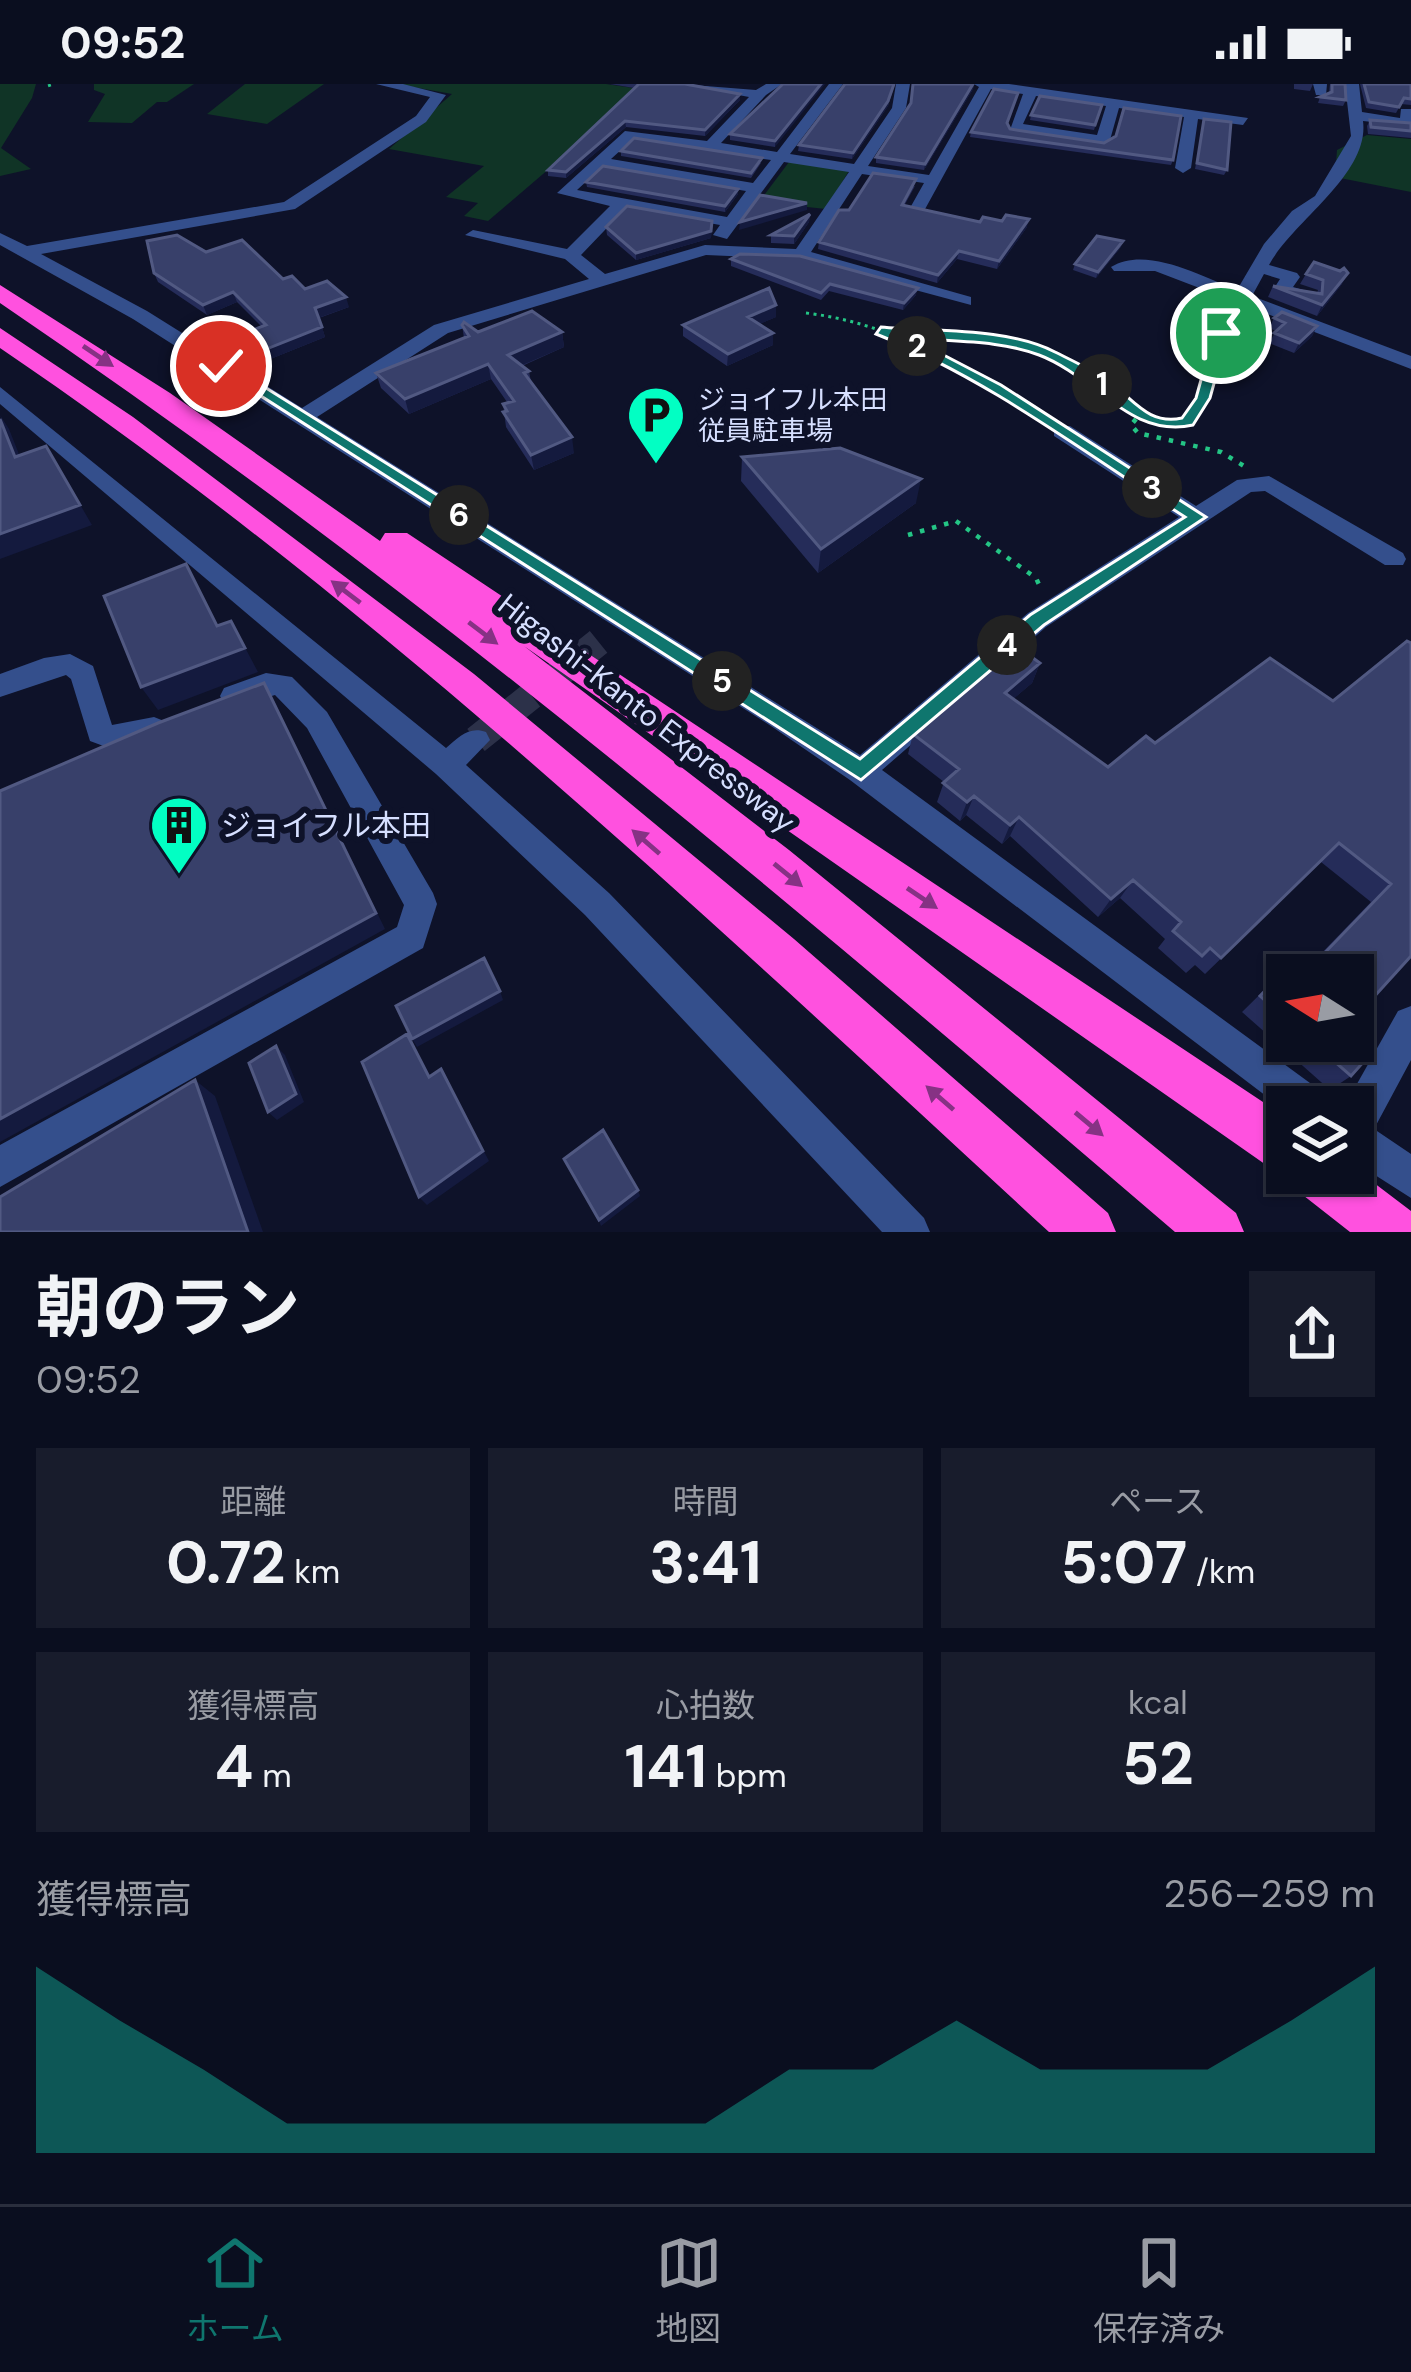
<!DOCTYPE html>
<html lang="ja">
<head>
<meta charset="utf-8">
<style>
  body { margin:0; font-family:"DM Sans","Noto Sans JP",sans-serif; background:#181c2c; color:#f1f3f6; height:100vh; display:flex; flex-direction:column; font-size:45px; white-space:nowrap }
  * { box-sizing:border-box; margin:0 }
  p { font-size:39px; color:#999ca4 }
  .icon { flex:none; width:66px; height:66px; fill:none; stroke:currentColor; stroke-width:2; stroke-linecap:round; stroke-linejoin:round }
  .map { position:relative; height:1148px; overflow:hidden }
  .drawer { display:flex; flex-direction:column; background:#0a0e1f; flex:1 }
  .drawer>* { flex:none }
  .needle { width:78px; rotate:281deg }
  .controls { position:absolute; left:1266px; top:870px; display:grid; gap:24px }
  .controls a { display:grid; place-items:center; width:108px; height:108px; border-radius:0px; background:#0a0e1f; box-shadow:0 3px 9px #0004,0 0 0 3px #2a2e3d; font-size:60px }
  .pin { position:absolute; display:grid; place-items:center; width:102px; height:102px; color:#fff; margin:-51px; border:6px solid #fff; border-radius:50%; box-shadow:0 3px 12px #0007 }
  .km { position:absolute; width:60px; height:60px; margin:-30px; border-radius:50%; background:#222; color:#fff; font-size:33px; line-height:60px; text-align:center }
  .round { display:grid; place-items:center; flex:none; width:126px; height:126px; border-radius:0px; background:#181c2c }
  .head { display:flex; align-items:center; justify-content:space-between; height:204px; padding:0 36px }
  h1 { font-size:66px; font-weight:700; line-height:90px }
  .metrics { display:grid; grid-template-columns:repeat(3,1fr); gap:18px; height:204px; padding:12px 36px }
  .metrics div { display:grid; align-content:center; border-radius:0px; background:#181c2c; text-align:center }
  .metrics b { font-size:60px; font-weight:700 }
  .metrics small { font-size:33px; font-weight:400 }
  .metrics p { font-size:33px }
  .chart { height:336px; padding:24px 36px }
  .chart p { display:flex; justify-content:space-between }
  .chart svg { width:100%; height:216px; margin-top:12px; fill:#0f766e; opacity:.7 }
  .status { display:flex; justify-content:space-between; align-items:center; height:84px; padding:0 60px; background:#0a0e1f; direction:ltr }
  .status svg { height:33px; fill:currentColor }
  .menu { display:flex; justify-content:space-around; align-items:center; height:168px; border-top:3px solid #2a2e3d; background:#0a0e1f; font-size:33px; color:#999ca4 }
  .menu a { display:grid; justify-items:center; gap:6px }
  .menu .active { color:#0f766e }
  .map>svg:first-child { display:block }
</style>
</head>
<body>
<div class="status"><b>09:52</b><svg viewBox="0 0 49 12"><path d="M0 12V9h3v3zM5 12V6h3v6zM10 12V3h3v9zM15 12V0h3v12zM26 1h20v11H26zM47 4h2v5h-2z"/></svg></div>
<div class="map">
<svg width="1411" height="1148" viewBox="0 0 1411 1148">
  <rect width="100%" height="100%" fill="#0e1229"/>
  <path fill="#103426" d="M0 0H36L32 14 1 64 31 85 0 92Z
    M94 0H194L167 18H157L132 39 88 38 105 10 94 6Z
    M245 0H324L267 40 207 30Z
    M396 0H606L735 19 613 30 488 137 464 132 478 119 446 113 484 82 389 65 452 10Z
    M1367 51 1411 55V108L1335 93 1337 66Z
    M789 78 850 85 826 125 759 118Z"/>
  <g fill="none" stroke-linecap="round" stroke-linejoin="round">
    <path stroke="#2c3149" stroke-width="28" stroke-dasharray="28 15" stroke-linecap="butt" d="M476 656 606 552"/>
    <path stroke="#24c585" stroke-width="3" stroke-dasharray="3 4.5" stroke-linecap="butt" d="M49 0 51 6
      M806 229C882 238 945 272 1008 313
      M881 247C935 242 1010 251 1060 274 1080 283 1097 299 1114 313
      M1203 313 1233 230"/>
    <path stroke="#24c585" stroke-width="4.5" stroke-dasharray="4.5 8" stroke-linecap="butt" d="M1004 310 1044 336
      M1110 310C1134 329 1156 342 1187 337L1204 310
      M1136 335 1131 341 1138 349 1221 368 1244 382
      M908 451 956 437 1036 494 1042 507"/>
    <path fill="#344f8c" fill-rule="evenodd" d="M376 0H403L446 11 426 38 295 125 41 170 147 227 302 324 434 241 589 195 565 175 465 151 473 146 567 165 610 122 557 109 625 47 707 57 749 13 680 0 756 6 766 0H782L766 11 721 59 777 68 829 0H843L790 70 854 80 892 24 896 0H910L906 24 868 82 929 91 979 3 974 0H1009L1248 34 1243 41 1198 35 1191 84 1183 89 1175 84 1184 33 1119 24 1110 56 1103 60 1010 46 1023 10 991 5 924 127 910 124 924 99 862 90 811 168 971 213V221L800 175 706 171 448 249 317 333 860 671 1028 529 1179 433 1054 352V342H1070L1196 422 1237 396 1269 392 1403 469 1406 475 1403 481H1385L1265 407 1251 408 1046 543 882 686 1325 1010 1331 1023H1287V1028L850 696 771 642 133 235 0 161V149L27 162 284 118 416 32 430 13ZM1036 12 1106 22 1097 51 1023 40ZM633 55 771 76 753 99 611 75ZM784 78 849 88 796 165 705 161 605 190 581 171 626 124 720 141 713 151 727 155ZM602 83 746 107 727 133 577 106Z
      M1313 0H1327L1326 11H1316Z
      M1345 0H1359L1362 28 1400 34 1401 25H1411V42L1363 37C1370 90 1293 137 1269 181L1297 189 1300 193 1293 203 1314 209V217L1276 210 1273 206 1280 195 1264 190 1252 212 1411 272V285L1155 187H1114L1111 183C1147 161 1202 193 1237 206L1264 160 1292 127 1315 112 1351 52Z
      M0 303 446 664C459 653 469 642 486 648L490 656 466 681 609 809 924 1134 930 1148H882L585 831 436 690 0 320Z
      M70 570 93 582 112 641 154 633 164 637 168 645 164 653 117 667 90 657 71 595 66 591 0 613V590L44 574Z
      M266 589 292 593 327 628 433 809 437 820 423 864 0 1103V1061L397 843 404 821 307 644 275 611 234 623 224 620 220 612 224 604Z
      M1411 922V976L1374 1045 1411 1070V1114L1353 1077V1023H1344L1398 927Z"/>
    <path fill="#ff51df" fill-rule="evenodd" d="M0 201 170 309 380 457 385 449H407L1287 1034V1089H1353V1083L1411 1127V1148H1350L1299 1108 1292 1089 1287 1091 1269 1083 524 562 789 766 1236 1129 1244 1148H1175C795 822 415 500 0 219Z
      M0 244 133 333 474 590 794 855 1108 1129 1116 1148H1049C715 841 376 519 0 264Z"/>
  </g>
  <path fill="#252c59" d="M610 0H685L740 10V16L705 52 626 43 566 94 548 92V86L634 4Z
    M783 0 775 63 730 56V50Z
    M845 0H895L888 22 852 75 798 67 799 61Z
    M974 0 973 5 924 86 876 79V73L911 19Z
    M1294 0H1313L1310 7 1294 5Z
    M1330 0H1345L1346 16 1343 22 1318 19 1320 13 1329 9Z
    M1360 0H1411V21L1401 20 1396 29 1366 24Z
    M1102 21 1094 46 1030 36 1031 31Z
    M1204 35 1227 86 1224 91 1195 85Z
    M1370 36 1411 39V54L1368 50 1367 42Z
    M1007 40 1010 45 1173 76 1171 81 970 53 971 48Z
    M621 67 761 79 751 94 621 72Z
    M586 98 738 105V110L725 128 587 103Z
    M915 102 904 122 980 138 1027 143 997 185 957 175 937 199 818 165 819 158 849 126Z
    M810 130 809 138 794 160 771 159V151Z
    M712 137 711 154 636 176 607 151 606 143Z
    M1121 163 1096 194 1073 186 1075 180Z
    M206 168 283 195 349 223 319 234 325 253 258 280 238 263 234 253 261 242 237 218 207 231 158 198 154 189Z
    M731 175 916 211 903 226 829 207 821 216 731 182Z
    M1306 190 1342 200 1317 232 1268 213 1273 202 1317 209 1318 206 1300 200Z
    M776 233 759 240 773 261 727 282 683 252V241Z
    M1274 234 1317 242 1312 252 1294 269 1269 259 1276 247 1269 244Z
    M462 241 478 248H562L564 263 522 282 529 287 531 298 574 369 534 386 506 343 503 320 507 318 491 295 409 330 381 304 376 289 464 254Z
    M742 373 916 419 818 489 741 397Z
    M1407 557 1411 872 1287 891V957H1353L1351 992 1330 1006 1242 928 1302 869 1313 878 1371 818 1321 778 1205 890 1195 881 1186 889 1158 864 1165 855 1120 814 1098 833 1010 752 1002 760 966 731 960 737 937 718 944 698 908 670 913 650 1040 579 1032 599 1013 615 1108 683 1155 659 1333 617Z"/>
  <path fill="#141a3e" d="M821 0H825L775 63V57Z
    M894 0 888 22 852 75 853 69Z
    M974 0 973 5 924 86 925 80Z
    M740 10V16L705 52V46Z
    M625 37 626 43 566 94V88Z
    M738 105V110L725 128V122Z
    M807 119V126L739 146 740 138Z
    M810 130 809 138 794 160V152Z
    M1029 135 1027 143 997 185 999 177Z
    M712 137 711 154 636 176V169Z
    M1123 157 1121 163 1096 194 1098 188Z
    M959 167 957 175 937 199 938 191Z
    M1348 189 1342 200 1317 232 1322 221Z
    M918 204 916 211 903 226 904 219Z
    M233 208 237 218 207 231 203 221Z
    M346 213 349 223 318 234 315 224Z
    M776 221V233L748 245V233Z
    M1317 242 1312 252 1294 269 1299 259Z
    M322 243 325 253 258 280 254 270Z
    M562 248 564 263 511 286 508 271Z
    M773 249V261L727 282 728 270Z
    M488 280 491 295 409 330 405 315Z
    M0 331 9 345 28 393 15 373Z
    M572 353 574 369 534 386 531 371Z
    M46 362 92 441 0 475V450Z
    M921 395 916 419 818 489 821 465Z
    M231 537 258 588 158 626 141 603Z
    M1040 579 1032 599 997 629 1005 609Z
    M273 616 385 845 0 1058V1035Z
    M974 712 966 731 960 737 967 718Z
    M1019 733 1010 752 1002 760 1010 741Z
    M1133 796 1120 814 1098 833 1111 815Z
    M500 907 503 916 417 963 412 955Z
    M276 962 285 971 304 1018 277 1036 268 1028Z
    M441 985 489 1077 427 1121 419 1113Z
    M195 996 215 1012 263 1148H248Z
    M638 1106 640 1112 601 1142 599 1136Z"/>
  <path fill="#38406a" stroke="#515982" stroke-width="3" d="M639 0H685L740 10 705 46 625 37 566 88 548 86Z
    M783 0H821L775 57 730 50Z
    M845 0H894L888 17 853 69 799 61Z
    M913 0H973L925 80 876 73 911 19Z
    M1332 0H1345L1346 16 1320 13 1332 8Z
    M1364 0H1411V15L1404 14 1399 23 1369 18Z
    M994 5 1018 9 1007 39 1010 45 1104 59 1116 52 1124 24 1181 32 1173 76 971 48Z
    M1040 12 1102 21 1095 41 1031 31Z
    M1204 35 1231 38 1227 86 1197 79Z
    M1370 36 1411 39V47L1371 43Z
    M634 54 762 74 751 89 621 67Z
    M603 82 738 105 725 122 586 98Z
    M873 89 916 95 902 121 980 138 983 133 1002 137 1006 131 1029 135 999 177 959 167 938 191 819 158 839 126H849Z
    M760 111 807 119 740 138Z
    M627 122 712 137 711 147 636 169 606 143Z
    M810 130 794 152 771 151Z
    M177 151 206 168 242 156 283 195 292 192 305 205 327 197 346 213 315 224 322 243 254 270 234 253 266 241 233 208 203 221 154 189 147 157Z
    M1097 152 1123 157 1098 188 1075 180Z
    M740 170 800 172 918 204 904 219 830 200 821 209 731 175Z
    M1314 178 1340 187 1344 184 1348 189 1322 221 1273 202 1322 210 1323 196 1306 190Z
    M769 204 776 221 748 233 773 249 728 270 683 241Z
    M532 227 562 248 508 271 529 287 524 289 572 353 531 371 503 328 507 327 503 320 514 317 488 280 405 315 376 289 469 252 462 241 464 238 478 248Z
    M1282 228 1317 242 1299 259 1274 249 1285 239 1274 234Z
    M0 335 15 373 46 362 80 421 0 450Z
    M840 364 921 395 821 465 742 373Z
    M186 480 217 542 231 537 245 564 141 603 104 512Z
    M1407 557 1411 559V872L1353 936V891H1287V936L1260 912 1302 869 1314 880 1391 800 1339 759 1221 874 1210 864 1202 872 1173 847 1181 838 1133 796 1111 815 1019 733 1010 741 974 712 967 718 943 699 959 685 913 650 1018 563 1040 579 1005 609 1108 683 1146 652 1155 659 1270 574 1333 617Z
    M264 599 376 829 0 1035V707L158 639Z
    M484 874 500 907 412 955 396 922Z
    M1353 947 1375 965 1351 992 1311 957H1353Z
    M407 950 429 993 441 985 483 1067 419 1113 362 978Z
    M276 962 296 1010 268 1028 249 979Z
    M195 996 248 1148H0V1113Z
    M603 1046 638 1106 599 1136 564 1075Z"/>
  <defs><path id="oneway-solid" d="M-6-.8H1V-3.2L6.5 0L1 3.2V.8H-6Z" transform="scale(3)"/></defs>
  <g fill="#863284">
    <use href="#oneway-solid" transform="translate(98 272) rotate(34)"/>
    <use href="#oneway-solid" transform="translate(346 508) rotate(-143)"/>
    <use href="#oneway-solid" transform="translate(483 549) rotate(37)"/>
    <use href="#oneway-solid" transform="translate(646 758) rotate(-139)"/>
    <use href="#oneway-solid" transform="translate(788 791) rotate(39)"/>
    <use href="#oneway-solid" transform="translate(922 814) rotate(34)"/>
    <use href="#oneway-solid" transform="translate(940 1014) rotate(-139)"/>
    <use href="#oneway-solid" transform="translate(1089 1040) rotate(40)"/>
  </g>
  <path fill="#0f766e" stroke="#fff" stroke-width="3" d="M881 243C934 248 1006 243 1055 268 1073 277 1095 287 1111 299 1135 317 1149 341 1182 334L1196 314 1214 249 1221 245 1228 249 1210 314 1193 341C1130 355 1095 292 1039 271 1000 256 952 258 911 254L1001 301 1206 433 1044 541 861 696 214 282 226 279 860 675 1030 531 1185 433C1085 369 987 294 876 250Z"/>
  <defs>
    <symbol id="parking-pin" viewBox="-11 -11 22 30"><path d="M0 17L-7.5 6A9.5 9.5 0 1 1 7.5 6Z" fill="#02ffc3" stroke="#0e1229"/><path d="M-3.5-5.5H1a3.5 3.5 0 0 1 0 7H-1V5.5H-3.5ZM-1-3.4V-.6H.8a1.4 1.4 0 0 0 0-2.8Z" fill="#111"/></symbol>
    <symbol id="building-pin" viewBox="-11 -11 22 30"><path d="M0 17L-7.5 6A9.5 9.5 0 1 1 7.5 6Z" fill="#02ffc3" stroke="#0e1229"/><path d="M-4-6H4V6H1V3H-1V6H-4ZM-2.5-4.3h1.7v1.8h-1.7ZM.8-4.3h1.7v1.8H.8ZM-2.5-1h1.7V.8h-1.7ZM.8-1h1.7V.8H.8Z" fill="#111"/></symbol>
  </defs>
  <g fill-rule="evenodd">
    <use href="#parking-pin" x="623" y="298" width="66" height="90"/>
    <use href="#building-pin" x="146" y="708" width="66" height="90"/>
  </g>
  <g text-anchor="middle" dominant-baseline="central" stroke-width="12" stroke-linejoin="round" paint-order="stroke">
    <g font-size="27" fill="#d6dfff" stroke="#0e1229" text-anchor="start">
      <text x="698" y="315">ジョイフル本田<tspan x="698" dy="31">従員駐車場</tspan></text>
    </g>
    <g font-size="30" fill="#d6dfff" stroke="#0e1229">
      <text transform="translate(647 629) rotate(38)">Higashi-Kanto Expressway</text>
    </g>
    <g font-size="30" fill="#d6dfff" stroke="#0e1229" text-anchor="start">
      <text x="221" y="741">ジョイフル本田</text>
    </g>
  </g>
</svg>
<div class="controls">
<a><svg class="needle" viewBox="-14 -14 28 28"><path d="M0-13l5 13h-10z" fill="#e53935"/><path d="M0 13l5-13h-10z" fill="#999ca4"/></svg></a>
<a><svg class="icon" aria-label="layers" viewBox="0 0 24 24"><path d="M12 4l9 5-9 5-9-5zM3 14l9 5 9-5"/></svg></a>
</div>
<div class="pin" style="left:1221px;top:249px;background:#1e9e55"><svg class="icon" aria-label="arrive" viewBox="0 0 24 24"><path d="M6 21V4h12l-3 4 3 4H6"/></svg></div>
<div class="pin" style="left:221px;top:282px;background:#d93025"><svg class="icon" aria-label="check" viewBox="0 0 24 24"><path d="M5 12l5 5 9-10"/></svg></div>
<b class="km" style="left:1102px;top:300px">1</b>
<b class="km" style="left:917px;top:262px">2</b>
<b class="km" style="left:1152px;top:404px">3</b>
<b class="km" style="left:1007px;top:561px">4</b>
<b class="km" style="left:722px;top:597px">5</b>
<b class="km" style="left:459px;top:431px">6</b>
</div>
<section class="drawer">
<div class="head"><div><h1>朝のラン</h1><p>09:52</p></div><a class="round"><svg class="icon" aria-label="share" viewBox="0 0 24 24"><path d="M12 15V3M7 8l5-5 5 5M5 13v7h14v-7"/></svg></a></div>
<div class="metrics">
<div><p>距離</p><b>0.72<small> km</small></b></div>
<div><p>時間</p><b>3:41</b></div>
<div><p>ペース</p><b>5:07<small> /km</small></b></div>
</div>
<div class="metrics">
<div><p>獲得標高</p><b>4<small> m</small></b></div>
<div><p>心拍数</p><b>141<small> bpm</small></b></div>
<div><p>kcal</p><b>52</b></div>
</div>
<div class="chart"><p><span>獲得標高</span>256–259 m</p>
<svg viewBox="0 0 160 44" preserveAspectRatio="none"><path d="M0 44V6L10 17L20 27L30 38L40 38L50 38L60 38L70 38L80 38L90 27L100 27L110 17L120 27L130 27L140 27L150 17L160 6V44z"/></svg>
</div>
</section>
<nav class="menu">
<a class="active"><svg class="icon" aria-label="home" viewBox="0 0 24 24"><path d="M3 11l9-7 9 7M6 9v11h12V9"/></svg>ホーム</a>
<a><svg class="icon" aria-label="map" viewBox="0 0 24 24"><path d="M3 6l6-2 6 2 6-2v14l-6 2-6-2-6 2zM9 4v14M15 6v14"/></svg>地図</a>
<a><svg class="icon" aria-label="saved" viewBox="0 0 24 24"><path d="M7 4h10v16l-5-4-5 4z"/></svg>保存済み</a>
</nav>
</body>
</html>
